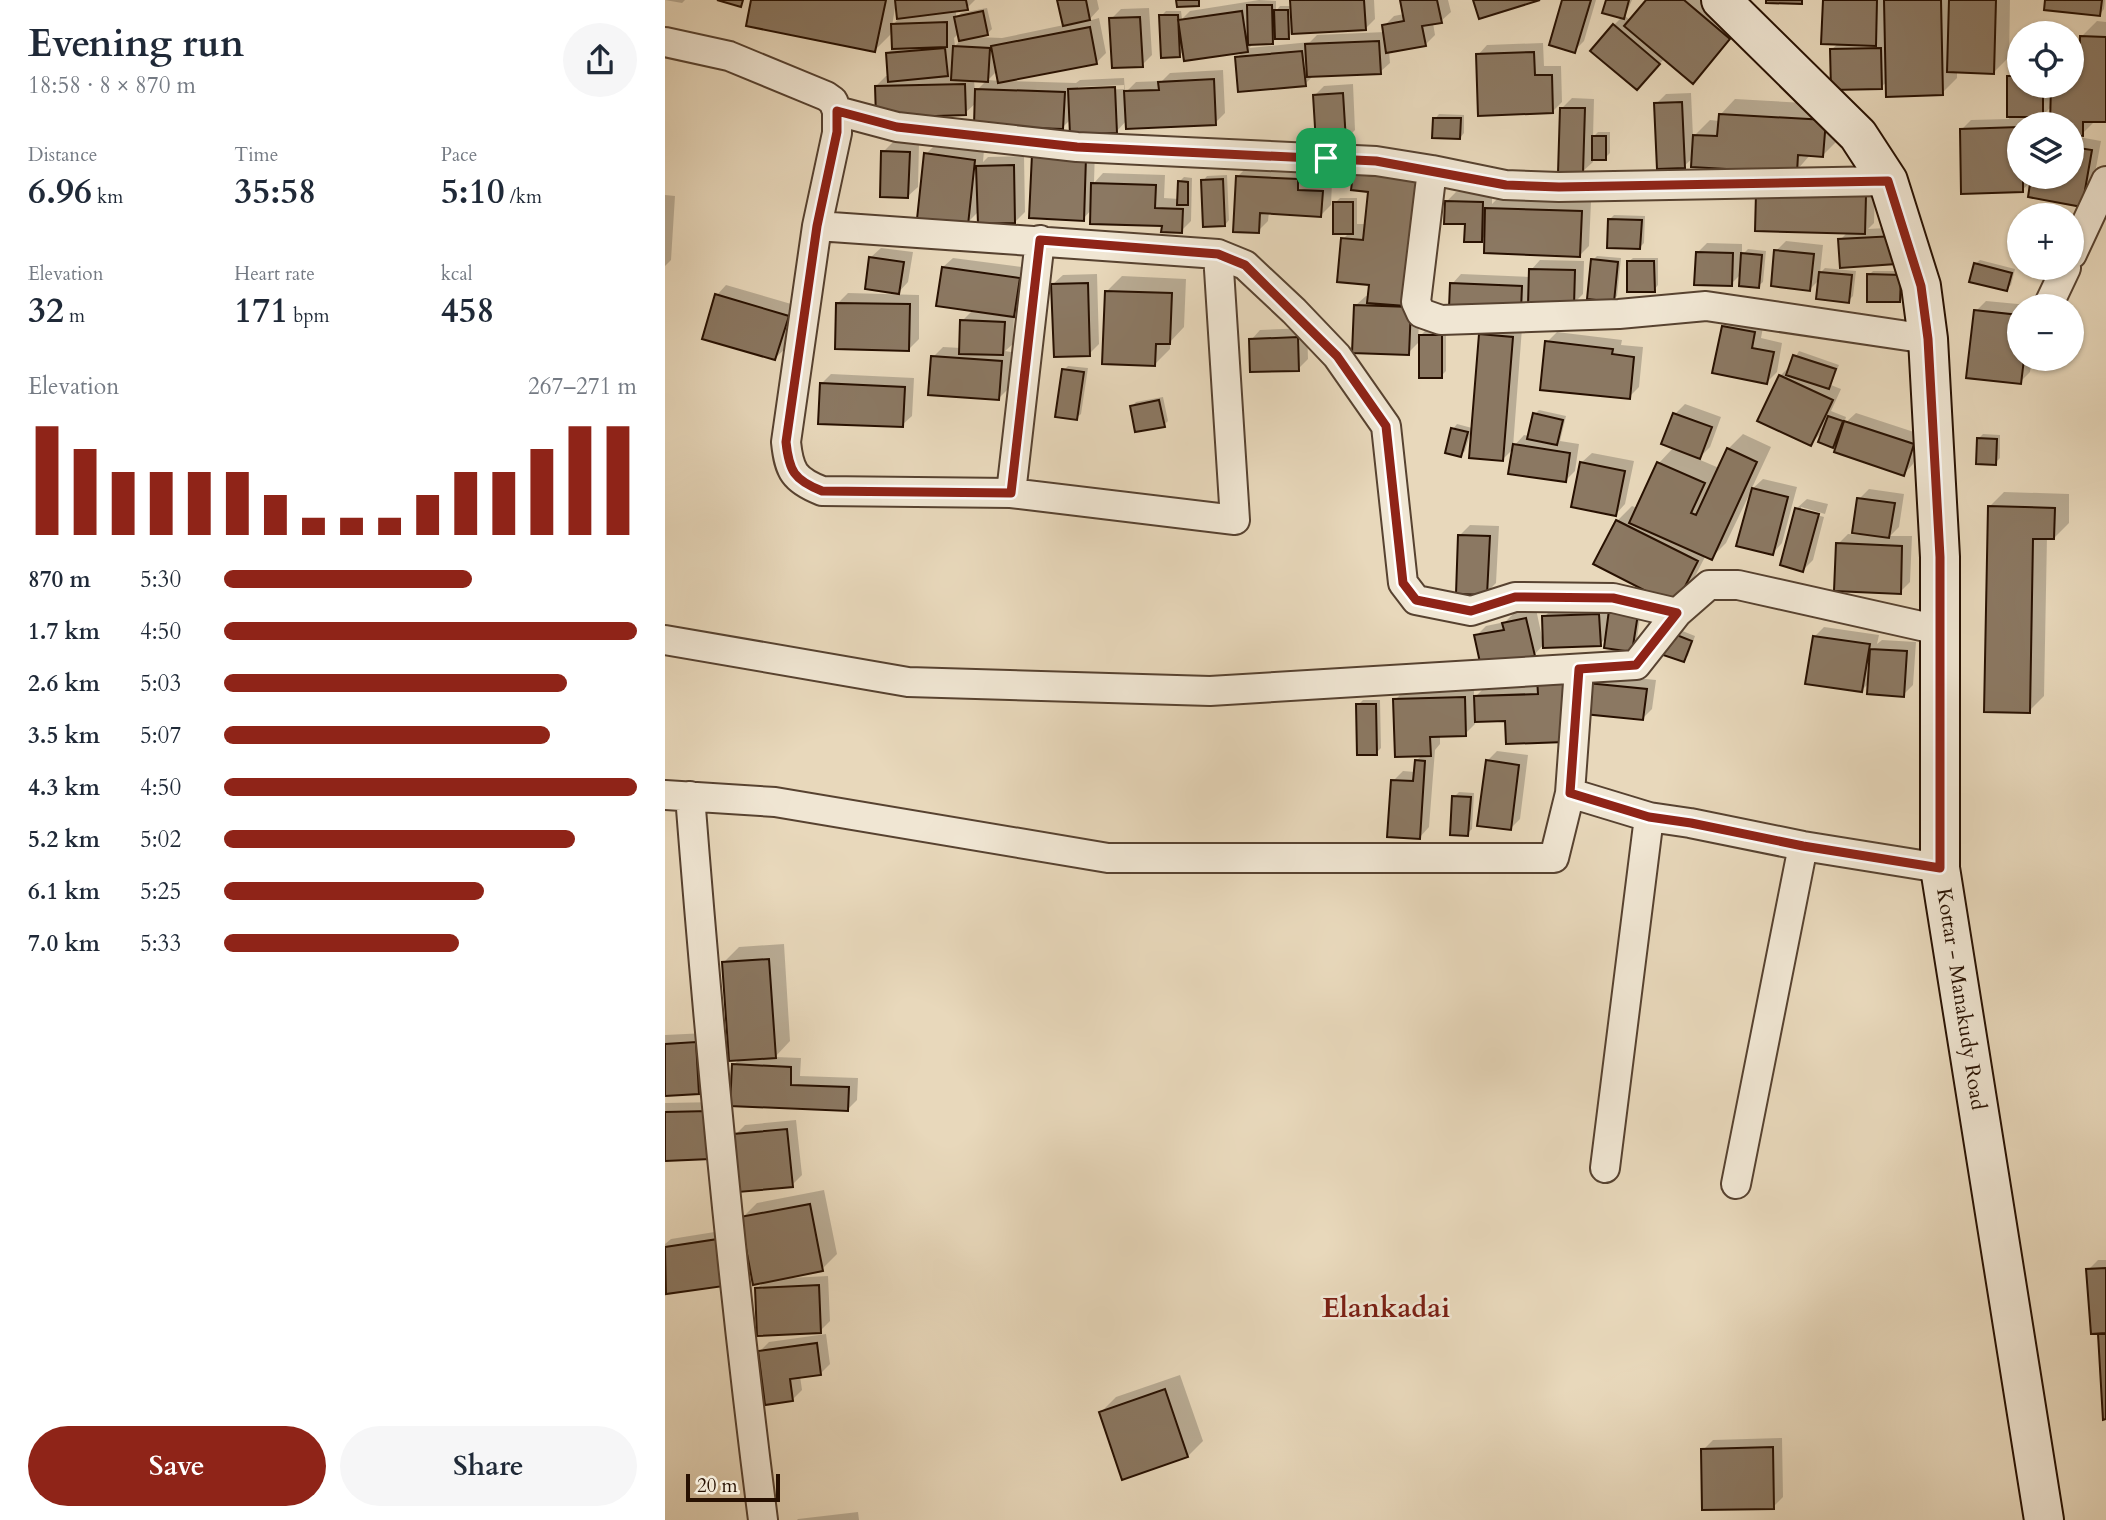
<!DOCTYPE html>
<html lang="en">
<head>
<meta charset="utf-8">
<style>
  body { margin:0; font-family:Cardo,serif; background:#f6f6f7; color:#1f2937; height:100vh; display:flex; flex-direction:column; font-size:26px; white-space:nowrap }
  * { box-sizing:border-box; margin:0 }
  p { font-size:23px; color:#747a83 }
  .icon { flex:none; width:38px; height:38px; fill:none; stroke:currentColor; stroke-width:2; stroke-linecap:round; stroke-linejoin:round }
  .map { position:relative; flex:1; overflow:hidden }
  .details { display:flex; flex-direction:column; background:#fff; width:665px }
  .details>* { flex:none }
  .tools { position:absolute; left:1342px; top:21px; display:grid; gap:14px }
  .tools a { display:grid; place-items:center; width:77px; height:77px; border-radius:50%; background:#fff; box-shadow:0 2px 5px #0004; font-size:35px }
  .scale { position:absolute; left:21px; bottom:18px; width:94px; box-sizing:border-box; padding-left:7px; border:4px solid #271001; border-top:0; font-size:19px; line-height:24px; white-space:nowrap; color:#271001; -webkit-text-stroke:5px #f0e6d3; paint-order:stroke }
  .pin { position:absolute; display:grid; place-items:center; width:60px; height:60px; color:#fff; margin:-30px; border-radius:14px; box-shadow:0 4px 10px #0006 }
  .round { display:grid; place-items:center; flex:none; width:74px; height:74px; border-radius:37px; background:#f6f6f7 }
  .headline { display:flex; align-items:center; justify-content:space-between; height:119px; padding:0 28px }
  h1 { font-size:38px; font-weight:700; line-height:52px }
  .stats { display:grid; grid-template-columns:repeat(3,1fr); gap:10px; height:119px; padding:7px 28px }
  .stats div { display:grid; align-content:center }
  .stats b { font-size:35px; font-weight:700 }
  .stats small { font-size:19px; font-weight:400 }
  .stats p { font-size:19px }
  .chart { height:196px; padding:14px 28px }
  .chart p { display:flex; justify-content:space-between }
  .chart svg { width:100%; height:126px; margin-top:7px; stroke:#8f2418; stroke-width:6 }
  .action { display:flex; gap:14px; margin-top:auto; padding:14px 28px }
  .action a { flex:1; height:80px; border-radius:42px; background:#8f2418; color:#fff; font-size:28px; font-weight:700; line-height:80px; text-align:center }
  .action a+a { background:#f6f6f7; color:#1f2937 }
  ul { padding:0 28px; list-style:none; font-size:23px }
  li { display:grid; grid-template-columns:112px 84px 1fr; align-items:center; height:52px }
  li i { height:18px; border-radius:9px; background:#8f2418 }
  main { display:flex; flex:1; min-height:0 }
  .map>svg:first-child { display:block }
</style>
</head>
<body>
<main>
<section class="details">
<div class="headline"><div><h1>Evening run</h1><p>18:58 · 8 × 870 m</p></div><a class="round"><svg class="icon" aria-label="share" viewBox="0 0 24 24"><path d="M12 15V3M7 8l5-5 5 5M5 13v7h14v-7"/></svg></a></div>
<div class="stats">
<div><p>Distance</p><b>6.96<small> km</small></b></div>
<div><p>Time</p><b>35:58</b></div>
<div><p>Pace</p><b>5:10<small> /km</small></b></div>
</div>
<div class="stats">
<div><p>Elevation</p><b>32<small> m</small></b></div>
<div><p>Heart rate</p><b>171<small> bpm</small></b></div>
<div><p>kcal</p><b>458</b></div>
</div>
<div class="chart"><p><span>Elevation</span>267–271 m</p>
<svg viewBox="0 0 160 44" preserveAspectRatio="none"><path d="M5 44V6M15 44V14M25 44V22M35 44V22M45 44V22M55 44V22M65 44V30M75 44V38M85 44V38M95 44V38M105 44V30M115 44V22M125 44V22M135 44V14M145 44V6M155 44V6"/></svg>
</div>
<ul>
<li><b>870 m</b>5:30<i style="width:60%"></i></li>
<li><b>1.7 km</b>4:50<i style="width:100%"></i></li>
<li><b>2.6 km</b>5:03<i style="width:83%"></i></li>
<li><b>3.5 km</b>5:07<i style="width:79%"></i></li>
<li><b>4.3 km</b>4:50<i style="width:100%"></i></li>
<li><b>5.2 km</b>5:02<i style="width:85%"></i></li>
<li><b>6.1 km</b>5:25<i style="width:63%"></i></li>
<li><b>7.0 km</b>5:33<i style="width:57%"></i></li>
</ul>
<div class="action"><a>Save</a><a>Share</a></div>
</section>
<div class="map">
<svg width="1441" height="1520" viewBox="0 0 1441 1520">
  <rect width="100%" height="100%" fill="#e8d8bb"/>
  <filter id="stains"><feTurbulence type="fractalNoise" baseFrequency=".00286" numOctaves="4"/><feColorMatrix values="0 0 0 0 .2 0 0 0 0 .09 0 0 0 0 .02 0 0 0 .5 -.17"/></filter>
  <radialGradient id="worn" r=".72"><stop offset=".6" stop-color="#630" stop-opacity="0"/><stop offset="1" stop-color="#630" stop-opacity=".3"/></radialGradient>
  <path fill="#0003" fill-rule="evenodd" d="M0 0H20L17 3Z
    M88 0H310L302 8 291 10V18L296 13 322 8 327 29 323 33 311 37 337 38 399 25 394 0H432L434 9 423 21 434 18 441 53 431 63 343 81 411 83 415 80 459 78 460 93 471 82 497 81 505 73 558 70 560 113 550 123 462 120 452 131 406 119 398 127 312 102 300 113 211 86 221 76H224L222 54 228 48 227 27 225 35 210 50ZM231 2 234 18 227 26ZM294 33 296 40 290 46 289 38ZM333 70 335 81 323 80ZM309 80H322L310 92ZM459 85V89L413 91V87Z
    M594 0 611 1V11L615 6H628L627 0H709L710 19 700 29 627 33 623 37H612L607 43H589L584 48 645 42 652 35 720 32 719 26 729 16 739 14 737 0H783L786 12 776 21 768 23 770 35 760 45 724 51 725 63 715 72 649 75 640 84 572 58 579 50H519L514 56 496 16 501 11H516L517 19 525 11Z
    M899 0H931L919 41 909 51Z
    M943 0H967L960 16 966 21 984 0H1051L1079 23 1042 66 1000 58 982 78 949 25 957 17Z
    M1160 0H1345L1344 57 1329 72 1292 71V78L1277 93 1223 81 1216 87 1167 49 1174 43Z
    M1382 0H1440L1439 9 1435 14Z
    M484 8 487 55 477 65 446 19 456 9Z
    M1432 21 1441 22V121L1431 120 1414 137 1436 141 1426 195 1416 205 1368 180 1357 190 1296 130 1306 120 1344 119V77L1350 70 1348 55 1353 51 1354 86H1407V55H1416L1417 36ZM1387 106V124H1407V177H1354V124H1366V116H1377Z
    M878 43 879 66H896L897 102 887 112 813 55 822 45Z
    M688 84 690 130 680 140 649 96 659 86Z
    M1026 93 1028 137 1045 120 1055 121V115L1070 99 1175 105 1173 140 1158 155 1146 154 1131 171 1029 157 1019 166 991 104 1001 94Z
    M907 98 929 99 928 137 933 132H945V153L940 158H928V162L918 171 897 108Z
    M774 114 799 115V133L795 138 770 119Z
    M228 142 254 143 253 187 243 196 218 152Z
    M271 144 319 150 318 162 323 157 359 156 360 212 350 222 314 211 302 223 261 154Z
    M430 148 429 183 438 173 500 175 499 198 514 199V182L519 177 527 178 526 221 516 231 499 225 427 209 418 219 366 216Z
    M704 159 767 165 753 338 760 331H781V371L776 376 755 341 743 353 691 305 701 296H705L706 283 678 239 685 232 670 203 675 198H692V224H701L705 190 689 175Z
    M582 167 642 170V181L667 182 666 205 656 215 604 212 603 221 593 231 572 177Z
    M562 175 564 220 560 225 538 181 542 176Z
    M1210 186 1209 223 1203 229 1239 227 1177 266 1175 240 1183 232 1092 229Z
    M791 192 827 193V204L832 199 926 202 924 246 915 255 821 235 816 240 781 202Z
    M0 195 10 196 6 260 0 266Z
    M949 215 980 216 979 243 974 248 945 219Z
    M1121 241 1158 245 1155 273 1160 268 1191 271 1188 296 1183 301 1155 279 1145 289 1111 251Z
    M1042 243 1077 244V255L1083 249 1101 251 1098 282 1093 286 1076 274 1066 284 1032 253Z
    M216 248 248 252 243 282 232 294 206 257Z
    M932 256 956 258 952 296 948 300 928 260Z
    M288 258 364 268 359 305 349 315 348 344 340 351 346 352 344 388 334 398 268 357 278 347 296 348 297 321 308 310 278 267Z
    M968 258H993V285L989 290 963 262Z
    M875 260 919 261 918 294 908 304 865 300 855 310 787 284 796 274 865 277 866 270Z
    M1315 260 1350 269 1346 285 1341 289 1310 264Z
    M1208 271H1240L1239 296 1235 300 1204 275Z
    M432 274 434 344 424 354 388 284 398 275Z
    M457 276 521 279 519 327 505 342V349L490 364 442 291Z
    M61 285 133 306 120 349 110 358 52 295Z
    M183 293 254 295V339L244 349 173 303Z
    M1321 301 1373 306H1354V359H1367L1365 372 1355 382 1311 311Z
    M1068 317 1099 322 1096 338 1117 343 1112 372 1102 382 1058 326Z
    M826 325 857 328 848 447 859 435 864 436 870 414 874 410 901 416 895 441 914 444 910 471 900 481 849 448 838 459 816 335Z
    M642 328 643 359 633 369 586 340 595 330Z
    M892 332 957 340 956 345 978 347 974 387 964 397 882 342Z
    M1134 351 1174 365 1166 385 1176 389 1166 411 1181 417 1179 424 1191 413 1258 435 1248 464 1239 474 1175 439 1168 446 1159 430 1146 444 1094 420 1115 376 1125 366Z
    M403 366 423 368 416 414 411 418 399 370Z
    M166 374 249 378 247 416 237 425 156 384Z
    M498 397 503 421 499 425 467 406 471 402Z
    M1020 404 1056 417 1045 447 1033 459 1054 468 1063 449 1078 434 1106 447 1086 490 1098 479 1132 487 1117 543 1108 553 1086 491 1061 543 1046 558 1041 555 1024 588 1010 603 952 521 967 506 972 508 994 463 1009 447 998 443 1010 414Z
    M792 424 807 428 800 451 795 456 788 429Z
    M1318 434 1335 435V458L1330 463 1313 439Z
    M927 453 969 461 960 504 951 514 917 462Z
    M1204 489 1239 494 1234 527 1225 536H1247L1245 582 1235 592 1173 544 1183 534 1197 535 1194 499Z
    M1339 492 1404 494V523L1389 538 1382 537 1379 696 1364 711 1324 507Z
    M1142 499 1163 504 1160 514 1136 507V511L1159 517 1148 560 1138 570 1117 564 1132 508Z
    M805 525 834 526 831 583 821 593 795 535Z
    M943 605 944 613 976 610 971 646 967 651 942 637 935 644 880 643 869 655 811 636 821 626 840 622 849 613 871 609 878 642 879 617 889 607Z
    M1159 627 1214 635 1212 644 1217 640 1251 642 1248 685 1238 695 1205 682 1197 690 1149 637Z
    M1010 628 1030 636 1023 656 1018 660Z
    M907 668 899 740 842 720 810 721V724L800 734 775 735V744L770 750 764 827 755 837 728 781 738 771 750 772 751 761 758 754 730 700 740 690 809 688V698L820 687 874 685Z
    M934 674 991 680 987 709 978 718 924 684Z
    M698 700H715L716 748 711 753 693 705Z
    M832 751 863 755 855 819 846 828 822 761Z
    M794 792 809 793 807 829 802 834 789 797Z
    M119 944 125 1041 110 1057 136 1058 135 1076 193 1078 192 1100 182 1110 68 1065 75 1059 59 962 74 947Z
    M41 1033 43 1083 33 1093 0 1094V1035Z
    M53 1102 0 1159V1103Z
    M131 1120 137 1175 127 1185 70 1135 80 1125Z
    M159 1190 172 1254 157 1269 125 1276V1278L163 1276 165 1321 155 1331 92 1289 100 1280 77 1218 92 1203Z
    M62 1230 2 1292 0 1244 6 1239Z
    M1433 1260H1441V1418L1435 1335 1438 1332 1423 1270Z
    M161 1334 165 1364 155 1374 135 1376 137 1390 127 1400 95 1351 104 1342Z
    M515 1375 538 1441 523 1456 436 1412 451 1397Z
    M1117 1438 1118 1497 1108 1507 1038 1450 1048 1440Z
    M193 1512 194 1520H132L133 1519Z"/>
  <path fill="#8b7862" stroke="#271001" stroke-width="2" d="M52 0H78L76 7Z
    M86 0H221L210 52 81 26Z
    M230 0H301L303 10 232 19Z
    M392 0H421L425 20 398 26Z
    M511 0H534V6L512 7Z
    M625 0H699L701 30 627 34Z
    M735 0H772L777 23 757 26 761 46 721 53 717 25 739 21Z
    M808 0H875L814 19Z
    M897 0H926L910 53 884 45Z
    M941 0H964L959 19 937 13Z
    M981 0H1019L1065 39 1028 84 959 26Z
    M1101 0H1137V4L1101 3Z
    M1158 0H1212L1211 46 1156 44Z
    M1219 0H1276L1278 95 1221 97Z
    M1284 0H1331L1329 74 1282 72Z
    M1380 0H1437L1435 16 1379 10Z
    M582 5H607L608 44 583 45Z
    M609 10H623L624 39H610Z
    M318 11 323 35 294 41 289 17Z
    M577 11 583 52 519 61 513 20Z
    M494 15H513L515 57 496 58Z
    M475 17 478 67 447 68 444 18Z
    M282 22V47L227 49 226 24Z
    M948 24 995 64 972 90 925 51Z
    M425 27 432 64 333 83 326 46Z
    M1415 36 1441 37V122H1418V136L1407 135V124H1385L1386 86H1407V69H1414Z
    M714 41 716 74 642 77 640 44Z
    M288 46 325 48 323 82 286 80Z
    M280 48 283 76 223 82 221 53Z
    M1216 48 1217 89 1166 90 1165 49Z
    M637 51 641 86 573 92 570 57Z
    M869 52 870 75H887L888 113 813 116 811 54Z
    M1347 54 1354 55V72H1346Z
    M1342 76H1354V86H1378V117H1342Z
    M549 79 551 125 461 129 459 91 494 90 493 82Z
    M300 84 301 115 211 118 210 86Z
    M450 87 452 133 405 135 403 89Z
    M310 89 400 92 398 129 309 126Z
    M678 93 681 141 651 143 648 95Z
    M1017 102 1020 168 992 169 989 103Z
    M895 108H920L918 173H893Z
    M1054 114 1161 120 1158 157 1133 155 1132 173 1026 167 1028 135 1052 136Z
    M768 118H796L795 139 767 138Z
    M1354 127V177H1358V192L1296 194 1295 129Z
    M927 136H941V160H927Z
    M1407 147 1427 150 1417 207 1363 197 1366 177H1407Z
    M216 151 245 152 243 198 215 197Z
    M259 153 310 160 303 225 252 219Z
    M367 154 421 157 419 221 364 218Z
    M349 165 350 223 313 224 311 166Z
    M688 174 753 179 741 306 702 303 704 285 672 282 676 238 698 240 703 192 686 190Z
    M571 176 633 179V190L658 191 656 217 595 213 594 233 568 232Z
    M558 179 560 226 538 227 536 180Z
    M513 181 523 182V205H512Z
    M426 183 491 185 490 208 518 209 517 233 496 232 497 226 425 224Z
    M1091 193 1201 195 1200 234 1090 231Z
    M780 201 818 202 817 242H799L800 224H779Z
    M668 202H688V234H668Z
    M820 208 917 211 915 257 819 253Z
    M943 219 977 220 975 249 942 248Z
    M1230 236 1231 264 1175 268 1173 239Z
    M1109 250 1149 254 1145 291 1106 286Z
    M1031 252 1068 253 1067 286 1029 285Z
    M1076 253 1097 255 1094 288 1074 286Z
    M204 257 239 262 234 294 200 289Z
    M926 259 953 262 949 302 922 299Z
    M962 261H989L990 292H962Z
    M1309 263 1347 273 1342 291 1304 282Z
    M277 267 355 278 349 317 271 306Z
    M864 269 910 270 909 306 863 305Z
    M1154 272 1187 275 1184 303 1151 299Z
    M1202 274 1236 275 1235 302H1202Z
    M423 283 425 356 389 357 386 284Z
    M785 283 857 286 856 311 784 308Z
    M440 291 507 293 505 344H491L490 366 437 364Z
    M50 294 124 316 110 360 37 339Z
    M171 303 245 304 244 351 170 349Z
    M689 305 746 307 744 355 687 353Z
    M1309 310 1354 315V359H1359L1356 384 1301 378Z
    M295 320 340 322 338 355 294 354Z
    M1057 326 1090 332 1087 348 1109 352 1102 384 1047 373Z
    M814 334 848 337 838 461 804 458Z
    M754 335H777V378H754Z
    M633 337 634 371 585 372 584 339Z
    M880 341 948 349 947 354 969 357 965 399 875 390Z
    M1128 355 1171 369 1164 389 1121 375Z
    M266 356 337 361 334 400 263 395Z
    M397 369 419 372 412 420 390 417Z
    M1114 375 1168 400 1146 446 1092 421Z
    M155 383 240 387 238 427 153 424Z
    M494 400 500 427 470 432 465 406Z
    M868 413 898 420 892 445 862 439Z
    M1008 413 1047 427 1035 459 996 444Z
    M1163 416 1178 421 1168 448 1153 442Z
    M1179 421 1249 444 1239 476 1169 452Z
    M786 428 803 432 796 457 780 453Z
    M1312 438 1332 439 1331 465 1311 464Z
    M848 444 905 453 901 482 843 474Z
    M1062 448 1092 462 1047 560 964 523 992 462 1040 483 1026 513 1031 515Z
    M915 462 960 471 951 516 906 507Z
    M1087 488 1123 497 1108 555 1071 546Z
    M1192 498 1230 503 1224 538 1187 533Z
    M1323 506 1390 508 1389 539H1368L1365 713 1319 712Z
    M1130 508 1154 514 1138 572 1115 565Z
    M951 520 1033 561 1010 606 928 564Z
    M793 535 825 536 822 595 791 594Z
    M1171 543 1237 546 1236 594 1169 591Z
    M944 610 973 614 967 652 939 648Z
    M934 614 936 646 878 648 877 616Z
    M861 618 870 656 816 667 809 635 839 630 837 623Z
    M1004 632 1027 641 1019 662 995 654Z
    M1148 636 1205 644 1197 692 1140 684Z
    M1205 649 1242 651 1239 697 1202 694Z
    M898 677 900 742 841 744 840 721 810 722 809 696 873 694 872 678Z
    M922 683 982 689 978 720 919 714Z
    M800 697 801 736 765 737 766 756 730 757 728 699Z
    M691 704H711L712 755H692Z
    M750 760 760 761 755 839 722 837 726 780 748 781Z
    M821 760 854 765 846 830 812 826Z
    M787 796 806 797 803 836 785 835Z
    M104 959 111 1058 64 1061 57 962Z
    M31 1042 34 1094 0 1096V1044Z
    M67 1064 126 1067V1085L184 1087 183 1111 65 1106Z
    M44 1111 45 1159 0 1161V1112Z
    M122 1129 128 1187 73 1192 68 1134Z
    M145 1204 158 1271 88 1285 75 1217Z
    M53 1239 59 1286 1 1294 0 1247Z
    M1441 1268V1333L1426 1334 1421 1269Z
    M154 1285 156 1333 92 1336 90 1288Z
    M1433 1334H1441V1419L1438 1420Z
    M152 1343 156 1375 125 1379 128 1401 100 1405 93 1351Z
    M500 1389 523 1457 457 1480 434 1412Z
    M1108 1447 1109 1509 1037 1510 1036 1449Z"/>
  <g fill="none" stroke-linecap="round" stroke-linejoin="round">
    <defs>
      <path id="minor" d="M0 42 64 56 161 96 168 101 172 111V133L152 226 121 442C124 471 129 480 157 491L346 493 570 520 553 254
        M172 111 232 127 412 147 711 161 767 170 751 302 756 313 776 320 954 314 1041 306 1263 339
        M767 170 840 185 894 187 1223 181
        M152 226 553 254 580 265 629 311 672 356 721 426 738 583 751 600 806 611 850 597 948 598 1012 613
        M1407 254 1441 181
        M1383 306 1401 268
        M346 493 375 240
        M0 640 243 682 545 691 971 665 1012 613 1044 585H1073L1274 630
        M905 793 984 817 1025 823 1138 846 1275 868
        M0 795 110 802 443 858H889L905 793 914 669
        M25 796C44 1038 67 1279 98 1520
        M940 1168 984 817
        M1071 1184 1138 846"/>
      <path id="secondary" d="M1056 0 1193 135 1223 181 1256 286 1263 339 1275 557V868L1379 1520"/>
    </defs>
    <use href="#minor" stroke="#574230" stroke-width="32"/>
    <use href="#secondary" stroke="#271001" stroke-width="42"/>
    <use href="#minor" stroke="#f0e6d3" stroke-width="28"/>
    <use href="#secondary" stroke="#f0e6d3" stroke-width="38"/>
  </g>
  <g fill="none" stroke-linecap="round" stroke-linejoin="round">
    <defs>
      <path id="route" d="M172 111 232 127 412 147 711 161 841 185 894 187 1223 181 1256 286 1263 339 1275 557V868L1138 846 1026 823 984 817 905 793 914 669 971 665 1012 613 948 598 850 597 806 611 751 600 738 583 721 426 672 356 580 265 553 254 375 240 346 493 157 491C129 480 124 471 121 442L152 226 172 132Z"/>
    </defs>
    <use href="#route" stroke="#fff" stroke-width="14"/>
    <use href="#route" stroke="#8f2418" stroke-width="9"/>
  </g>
  <g text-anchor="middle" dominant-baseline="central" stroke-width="5" stroke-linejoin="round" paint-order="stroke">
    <g font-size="21" fill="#271001" stroke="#f0e6d3">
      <text transform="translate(1296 999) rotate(81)">Kottar - Manakudy Road</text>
    </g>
    <g font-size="28" font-weight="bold" fill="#7a1f14" stroke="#f0e6d3">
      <text x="721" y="1308">Elankadai</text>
    </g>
  </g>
  <rect width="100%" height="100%" filter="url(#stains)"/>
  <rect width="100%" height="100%" fill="url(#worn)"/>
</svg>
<div class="tools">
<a><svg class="icon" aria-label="locate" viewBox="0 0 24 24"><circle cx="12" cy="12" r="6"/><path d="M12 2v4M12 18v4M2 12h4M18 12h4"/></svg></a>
<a><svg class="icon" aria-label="layers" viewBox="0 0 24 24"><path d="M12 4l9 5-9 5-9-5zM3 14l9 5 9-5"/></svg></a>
<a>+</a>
<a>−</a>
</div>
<div class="scale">20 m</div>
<div class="pin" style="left:661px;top:158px;background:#1e9e55"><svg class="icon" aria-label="arrive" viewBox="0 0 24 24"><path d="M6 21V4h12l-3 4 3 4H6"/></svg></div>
</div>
</main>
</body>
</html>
